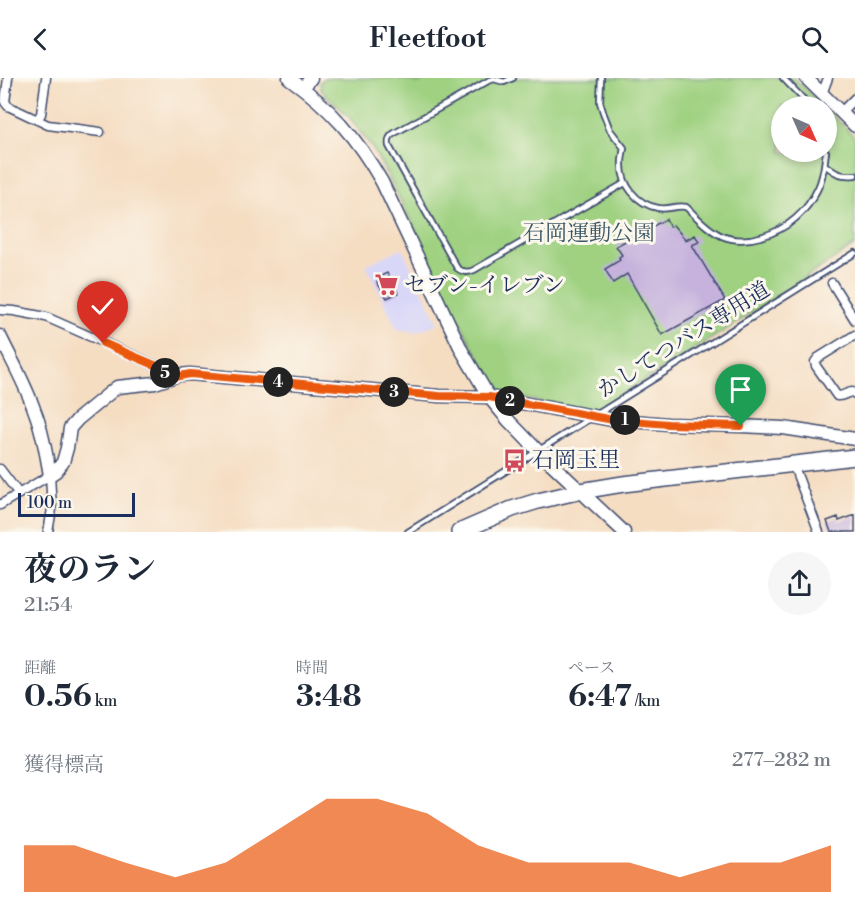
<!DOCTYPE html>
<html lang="ja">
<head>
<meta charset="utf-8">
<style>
  body { margin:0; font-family:"Libre Bodoni","Noto Serif JP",serif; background:#f6f6f7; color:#1f2937; height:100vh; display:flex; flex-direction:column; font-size:22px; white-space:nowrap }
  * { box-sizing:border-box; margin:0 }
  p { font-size:20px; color:#747a83 }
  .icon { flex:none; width:33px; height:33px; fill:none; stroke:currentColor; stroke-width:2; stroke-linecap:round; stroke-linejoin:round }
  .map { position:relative; height:454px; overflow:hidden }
  .sheet { display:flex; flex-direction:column; background:#fff; flex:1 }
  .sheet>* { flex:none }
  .needle { width:39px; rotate:135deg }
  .controls { position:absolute; left:771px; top:18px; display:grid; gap:12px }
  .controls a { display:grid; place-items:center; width:66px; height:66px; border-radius:50%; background:#fff; box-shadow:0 3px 9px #0003; font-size:30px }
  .scale { position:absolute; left:18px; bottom:15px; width:117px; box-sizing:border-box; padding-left:6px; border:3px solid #1b2f5e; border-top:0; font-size:16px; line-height:21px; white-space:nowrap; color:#1b2f5e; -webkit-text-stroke:4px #fbf7ec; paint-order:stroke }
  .pin { position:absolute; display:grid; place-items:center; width:51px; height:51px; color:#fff; margin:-62px -26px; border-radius:50% 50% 50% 0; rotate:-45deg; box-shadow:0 0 6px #0007 }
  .pin .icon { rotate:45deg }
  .km { position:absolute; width:30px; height:30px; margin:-15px; border-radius:50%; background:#222; color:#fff; font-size:16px; line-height:30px; text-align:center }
  .round { display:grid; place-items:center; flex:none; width:63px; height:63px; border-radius:32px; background:#f6f6f7 }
  .summary { display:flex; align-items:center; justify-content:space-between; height:102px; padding:0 24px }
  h1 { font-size:33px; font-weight:700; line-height:45px }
  .figures { display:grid; grid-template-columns:repeat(3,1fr); gap:9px; height:102px; padding:6px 24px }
  .figures div { display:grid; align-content:center }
  .figures b { font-size:30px; font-weight:700 }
  .figures small { font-size:16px; font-weight:400 }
  .figures p { font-size:16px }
  .chart { height:168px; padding:12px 24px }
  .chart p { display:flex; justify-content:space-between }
  .chart svg { width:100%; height:108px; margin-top:6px; fill:#ea580c; opacity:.7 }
  header { display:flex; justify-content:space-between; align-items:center; height:78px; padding:0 24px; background:#fff; font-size:27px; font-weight:700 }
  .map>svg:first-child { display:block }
</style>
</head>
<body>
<header><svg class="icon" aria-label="back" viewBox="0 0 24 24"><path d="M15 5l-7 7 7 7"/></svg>Fleetfoot<svg class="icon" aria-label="search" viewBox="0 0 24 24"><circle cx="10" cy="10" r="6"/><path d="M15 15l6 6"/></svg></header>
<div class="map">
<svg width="855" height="454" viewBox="0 0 855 454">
  <rect width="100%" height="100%" fill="#fbf7ec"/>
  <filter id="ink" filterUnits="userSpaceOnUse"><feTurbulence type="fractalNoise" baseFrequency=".0167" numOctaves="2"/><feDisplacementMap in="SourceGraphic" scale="12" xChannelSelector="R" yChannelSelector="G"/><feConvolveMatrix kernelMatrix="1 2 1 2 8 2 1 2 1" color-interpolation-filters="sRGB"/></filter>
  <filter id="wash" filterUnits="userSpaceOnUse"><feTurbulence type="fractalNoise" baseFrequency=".008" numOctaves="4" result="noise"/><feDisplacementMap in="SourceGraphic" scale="24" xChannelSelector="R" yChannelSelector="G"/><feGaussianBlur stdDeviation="1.35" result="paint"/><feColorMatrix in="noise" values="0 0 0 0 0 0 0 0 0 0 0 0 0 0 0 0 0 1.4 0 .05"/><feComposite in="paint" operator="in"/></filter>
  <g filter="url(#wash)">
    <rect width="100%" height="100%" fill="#f5ddc2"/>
    <path fill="#d9d7f8" d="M402 170 438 245 416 254 397 251 366 187Z"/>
    <path fill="#9fd181" stroke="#5d8070" stroke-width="1.5" d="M324 0H397L420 5 422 0H794L823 28H782V74H826L827 32 855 59V167L738 244 594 334 504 317 499 312 471 266 398 117 373 71 349 39 321 12 320 5Z"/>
    <g id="blocks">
      <path fill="#c6b2dd" d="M666 141 670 149 673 147 686 162 695 157 699 164 692 167 725 222 662 257 627 196 613 205 605 191 620 182 619 179 622 177 616 168Z
        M387 195 398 215 387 220 377 204 379 203 377 200Z
        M855 437V454H831L827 443 838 439 839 443Z"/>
    </g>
  </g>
  <g filter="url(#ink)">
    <use href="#blocks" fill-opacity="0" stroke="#3c496d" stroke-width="1.5"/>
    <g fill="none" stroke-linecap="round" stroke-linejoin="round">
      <defs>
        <path id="lane" d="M513 0 504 4 494 1 488 3 393 56C389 59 388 62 389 68L457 190C462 194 468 195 474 192L625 105
          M601 0 600 24 603 34 610 52 624 70C623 75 622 80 622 85 621 106 636 126 658 130 667 132 677 127 686 129 697 139 708 152 722 158 746 168 778 156 796 140 805 132 813 121 818 110 824 98 824 86 826 74
          M783 0 810 28
          M825 87C836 96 840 98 855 97
          M596 337 855 175
          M408 454 589 341"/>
        <path id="street" d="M8 0 5 24 8 28 48 47 100 54
          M822 16 828 0
          M841 34 855 20
          M37 42 41 36 46 0
          M832 205 855 242
          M0 232 14 233 46 239 157 288 169 300
          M855 257 818 280 815 284 816 288 837 318C843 319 847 314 852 314L855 316
          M793 386 819 454
          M0 391 19 416
          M0 427 50 397 52 431 48 454"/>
        <path id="secondary" d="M289 0C330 29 357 60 382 104L462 273 489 319 508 342 538 373 624 454
          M806 0 855 48
          M303 10 311 0
          M0 258C12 283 26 307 35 334 43 354 46 376 50 397L56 393 63 384 67 370 70 350 78 341 117 309 155 305 179 297 190 296 439 318 489 319 608 341 668 346 741 348 783 350 855 361"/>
        <path id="highway" d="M459 454 512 431 538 423 581 413 623 406 855 379"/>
      </defs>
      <use href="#lane" stroke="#3c496d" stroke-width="8"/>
      <use href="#street" stroke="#3c496d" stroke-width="11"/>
      <use href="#secondary" stroke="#3c496d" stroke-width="15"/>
      <use href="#highway" stroke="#3c496d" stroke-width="18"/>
      <use href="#lane" stroke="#fff" stroke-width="4.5"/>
      <use href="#street" stroke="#fff" stroke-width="8"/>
      <use href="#secondary" stroke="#fff" stroke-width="12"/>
      <use href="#highway" stroke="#fff" stroke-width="15"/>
    </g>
  </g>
  <g fill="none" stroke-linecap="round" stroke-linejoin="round" filter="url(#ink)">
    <defs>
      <path id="route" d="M103 265 157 288 169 300 190 296 439 318 489 319 608 341 668 346 741 348"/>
    </defs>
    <use href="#route" stroke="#fff" stroke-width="12"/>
    <use href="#route" stroke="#ea580c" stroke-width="8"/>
  </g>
  <defs>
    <symbol id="supermarket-bare" viewBox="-9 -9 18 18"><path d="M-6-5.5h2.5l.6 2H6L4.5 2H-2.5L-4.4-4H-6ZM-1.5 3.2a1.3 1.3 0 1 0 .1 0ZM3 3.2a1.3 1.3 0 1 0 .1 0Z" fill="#d1495b" stroke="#fbf7ec" stroke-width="2.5" paint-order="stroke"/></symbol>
    <symbol id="bus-bare" viewBox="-9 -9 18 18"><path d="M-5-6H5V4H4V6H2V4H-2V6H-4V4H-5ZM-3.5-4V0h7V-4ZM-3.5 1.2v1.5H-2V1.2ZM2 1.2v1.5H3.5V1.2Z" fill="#d1495b" stroke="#fbf7ec" stroke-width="2.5" paint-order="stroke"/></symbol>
  </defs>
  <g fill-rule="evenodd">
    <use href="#supermarket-bare" x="370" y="190" width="33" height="33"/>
    <use href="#bus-bare" x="498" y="366" width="33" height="33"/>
  </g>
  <g text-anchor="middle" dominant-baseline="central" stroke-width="6" stroke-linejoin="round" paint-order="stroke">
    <g font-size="22" fill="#3c5867" stroke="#fbf7ec">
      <text x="589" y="155">石岡運動公園</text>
    </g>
    <g font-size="22" fill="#1b2f5e" stroke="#fbf7ec" text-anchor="start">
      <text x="404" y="207">セブン-イレブン</text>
      <text x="532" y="382">石岡玉里</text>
    </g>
    <g font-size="22" fill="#1b2f5e" stroke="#fbf7ec">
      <text transform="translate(684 262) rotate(-32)">かしてつバス専用道</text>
    </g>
  </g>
</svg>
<div class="controls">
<a><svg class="needle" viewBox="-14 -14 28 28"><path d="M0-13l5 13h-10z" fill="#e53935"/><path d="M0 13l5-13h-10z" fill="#747a83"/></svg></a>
</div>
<div class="scale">100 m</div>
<div class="pin" style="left:741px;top:348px;background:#1e9e55"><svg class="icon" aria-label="arrive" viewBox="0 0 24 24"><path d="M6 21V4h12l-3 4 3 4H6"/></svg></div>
<div class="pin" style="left:103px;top:265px;background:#d93025"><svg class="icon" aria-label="check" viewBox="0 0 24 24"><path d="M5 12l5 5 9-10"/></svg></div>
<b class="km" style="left:625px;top:342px">1</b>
<b class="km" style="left:510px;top:323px">2</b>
<b class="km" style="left:394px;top:314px">3</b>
<b class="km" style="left:278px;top:304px">4</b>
<b class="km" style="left:165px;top:295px">5</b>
</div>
<section class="sheet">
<div class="summary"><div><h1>夜のラン</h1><p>21:54</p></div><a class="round"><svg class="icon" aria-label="share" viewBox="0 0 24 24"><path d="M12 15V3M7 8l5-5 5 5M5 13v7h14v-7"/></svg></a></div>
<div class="figures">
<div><p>距離</p><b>0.56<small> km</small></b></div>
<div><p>時間</p><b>3:48</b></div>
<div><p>ペース</p><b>6:47<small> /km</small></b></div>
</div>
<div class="chart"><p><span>獲得標高</span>277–282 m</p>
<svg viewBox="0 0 160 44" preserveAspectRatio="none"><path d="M0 44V25L10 25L20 32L30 38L40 32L50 19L60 6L70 6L80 12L90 25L100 32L110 32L120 32L130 38L140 32L150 32L160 25V44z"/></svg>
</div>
</section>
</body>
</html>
